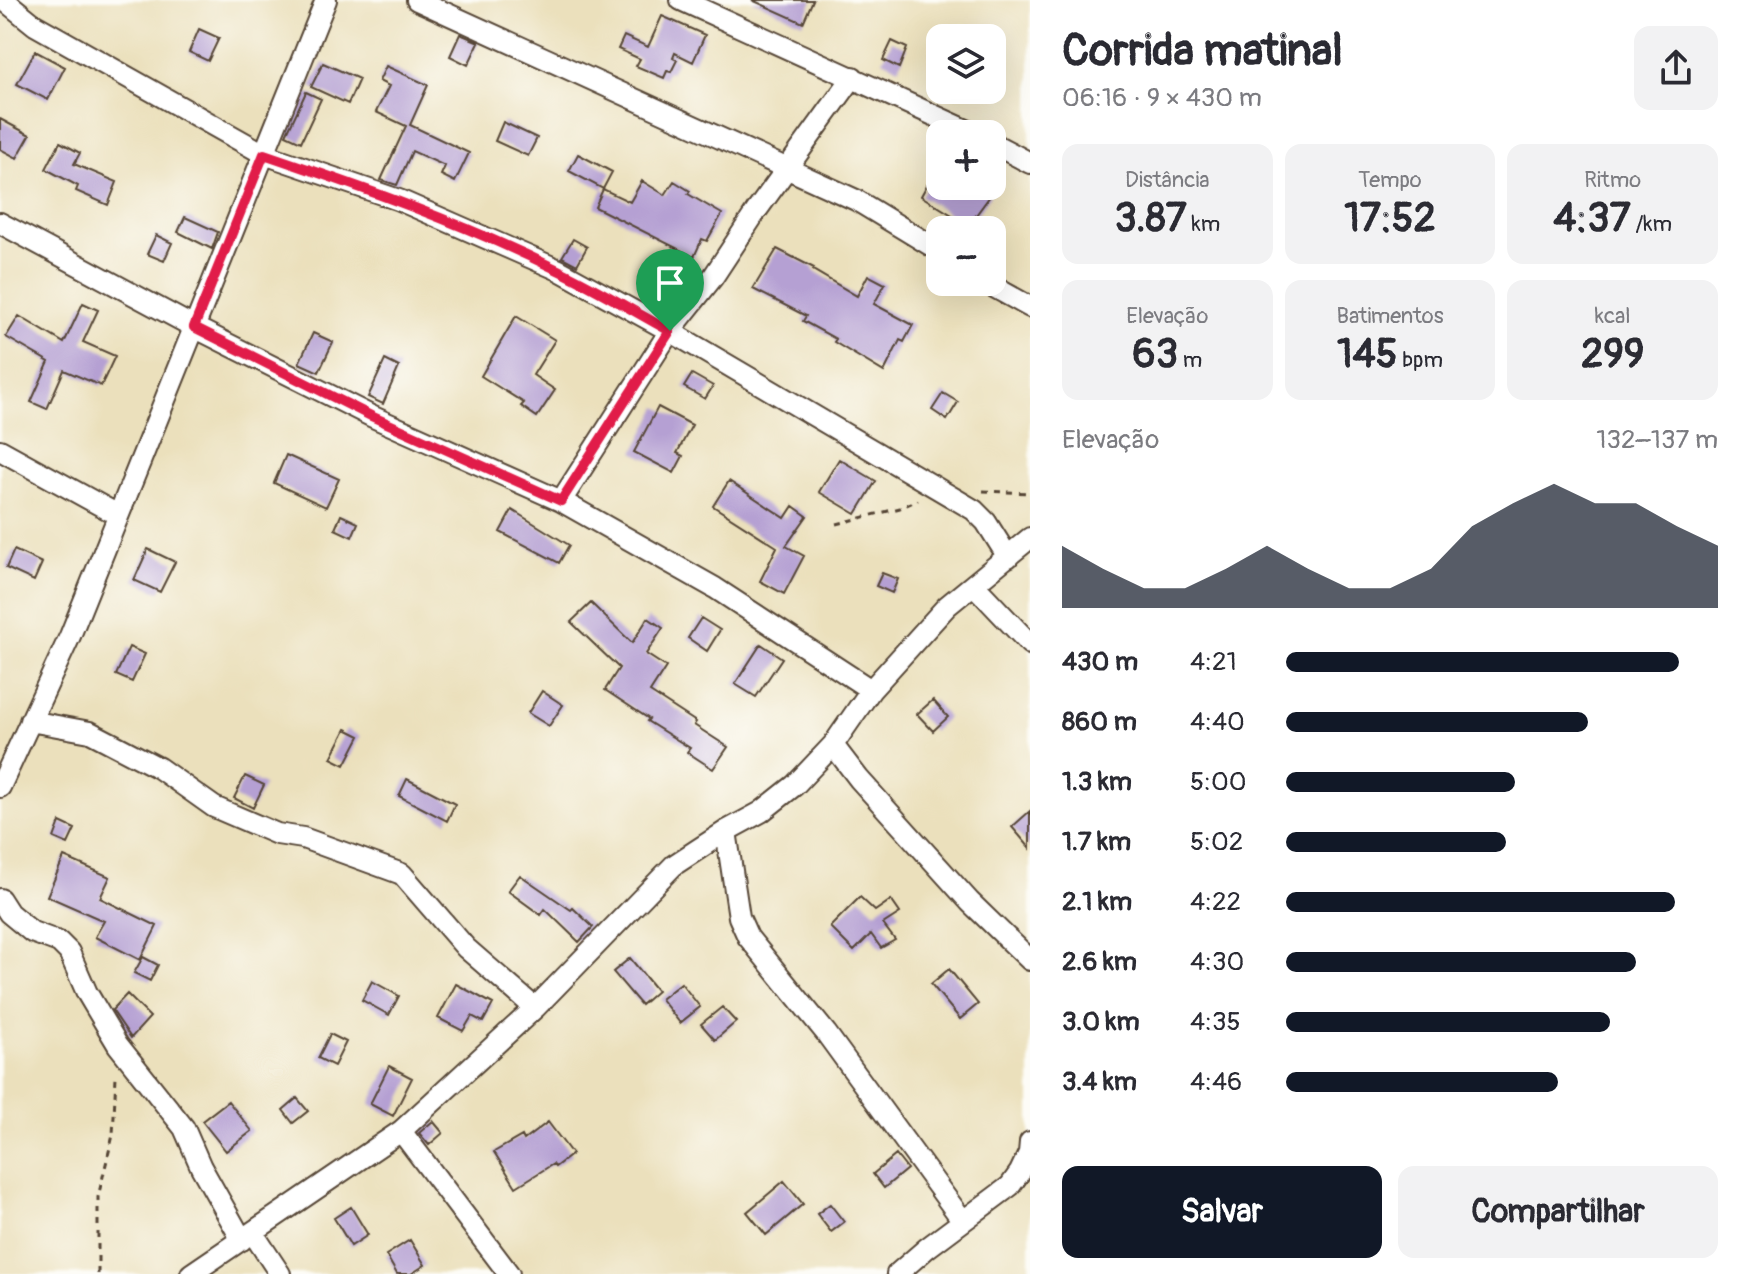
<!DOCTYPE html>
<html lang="pt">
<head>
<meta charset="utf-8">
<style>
  body { margin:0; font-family:Pangolin,sans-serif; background:#f2f2f3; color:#2b2b33; height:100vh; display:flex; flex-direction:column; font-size:30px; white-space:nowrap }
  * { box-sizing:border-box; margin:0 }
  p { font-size:26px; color:#7c7c81 }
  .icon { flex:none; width:44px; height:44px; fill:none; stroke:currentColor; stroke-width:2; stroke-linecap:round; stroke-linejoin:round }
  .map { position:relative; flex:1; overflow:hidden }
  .drawer { display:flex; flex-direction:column; background:#fff; width:720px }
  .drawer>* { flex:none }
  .tools { position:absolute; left:926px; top:24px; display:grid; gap:16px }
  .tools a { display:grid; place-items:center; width:80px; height:80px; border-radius:16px; background:#fff; box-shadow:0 8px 32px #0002; font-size:40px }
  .pin { position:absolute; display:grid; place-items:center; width:68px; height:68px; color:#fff; margin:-82px -34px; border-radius:50% 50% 50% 0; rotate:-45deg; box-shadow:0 0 8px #0007 }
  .pin .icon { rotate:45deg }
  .round { display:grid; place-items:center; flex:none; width:84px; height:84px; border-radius:16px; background:#f2f2f3 }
  .headline { display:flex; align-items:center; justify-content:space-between; height:136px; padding:0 32px }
  h1 { font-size:44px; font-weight:700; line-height:60px }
  .stats { display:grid; grid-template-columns:repeat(3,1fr); gap:12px; height:136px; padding:8px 32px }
  .stats div { display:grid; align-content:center; border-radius:16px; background:#f2f2f3; text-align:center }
  .stats b { font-size:40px; font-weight:700 }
  .stats small { font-size:22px; font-weight:400 }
  .stats p { font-size:22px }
  .chart { height:224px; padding:16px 32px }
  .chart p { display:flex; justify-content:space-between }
  .chart svg { width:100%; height:144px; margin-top:8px; fill:#111827; opacity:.7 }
  .action { display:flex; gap:16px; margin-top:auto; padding:16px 32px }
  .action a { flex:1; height:92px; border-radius:16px; background:#111827; color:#fff; font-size:32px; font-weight:700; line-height:92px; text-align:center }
  .action a+a { background:#f2f2f3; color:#2b2b33 }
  ul { padding:0 32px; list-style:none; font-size:26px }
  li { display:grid; grid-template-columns:128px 96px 1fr; align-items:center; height:60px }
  li i { height:20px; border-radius:10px; background:#111827 }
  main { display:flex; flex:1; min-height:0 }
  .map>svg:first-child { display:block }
</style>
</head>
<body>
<main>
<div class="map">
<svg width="1030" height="1274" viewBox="0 0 1030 1274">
  <rect width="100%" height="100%" fill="#fdfcf7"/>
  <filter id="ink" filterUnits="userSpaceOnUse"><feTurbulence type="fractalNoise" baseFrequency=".0125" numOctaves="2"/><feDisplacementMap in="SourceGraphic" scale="16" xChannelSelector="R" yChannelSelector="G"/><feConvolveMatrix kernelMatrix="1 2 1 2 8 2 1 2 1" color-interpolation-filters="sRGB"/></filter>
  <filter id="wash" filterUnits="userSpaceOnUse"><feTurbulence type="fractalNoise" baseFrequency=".006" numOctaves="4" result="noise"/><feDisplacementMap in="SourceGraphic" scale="32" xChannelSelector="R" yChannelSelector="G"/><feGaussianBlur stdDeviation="1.8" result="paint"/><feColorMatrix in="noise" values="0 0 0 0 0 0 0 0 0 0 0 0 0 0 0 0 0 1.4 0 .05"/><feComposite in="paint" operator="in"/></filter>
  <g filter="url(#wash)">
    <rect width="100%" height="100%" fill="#ebe0bc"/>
    <g id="blocks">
      <path fill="#b5a0d3" d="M752 0H813L803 23Z
        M662 16 705 35 693 62 675 53 673 58 677 60 671 72 667 71 664 78 636 66 640 59 618 49 624 36 648 47Z
        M199 29 219 38 208 61 189 52Z
        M460 34 479 42 468 65 450 56Z
        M892 41 907 48 899 68 883 60Z
        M35 51 65 67 48 100 17 84Z
        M323 63 359 79 348 104 311 87Z
        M386 66 428 85 410 125 469 153 455 182 441 175 445 166 412 151 397 185 381 180 406 126 376 112 389 86 379 81Z
        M306 92 321 99 301 142 286 135Z
        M0 119 30 135 17 158 0 149Z
        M503 122 537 138 528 156 495 141Z
        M60 142 80 153 74 164 117 182 108 205 76 191 78 186 46 169Z
        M578 154 612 172 603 189 569 171Z
        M932 176 940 181V186H977L990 196 965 230H959L947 221 952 215 921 196Z
        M642 181 665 195 674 181 690 191 688 194 722 214 707 241 702 239 694 257 595 207 603 189 630 202Z
        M185 217 218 232 212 249 178 232Z
        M156 235 172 243 164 261 147 254Z
        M573 239 587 247 577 265 562 257Z
        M777 249 814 268 813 270 857 296 868 275 885 284 874 304 913 325 904 342 900 340 884 372 834 342 836 339 803 321 806 316 753 289Z
        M83 303 98 310 83 342 115 356 101 386 64 370 47 409 31 402 49 362 6 337 19 316 64 343Z
        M516 316 555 340 533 375 555 390 537 417 521 406 524 403 481 376Z
        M313 333 333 342 319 372 299 363Z
        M385 360 399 367 383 404 368 397Z
        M692 374 713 386 705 399 684 387Z
        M943 393 958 402 947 420 932 410Z
        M658 407 692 425 677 453 683 456 674 473 634 452Z
        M286 455 339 479 326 507 274 483Z
        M839 459 876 481 856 514 819 492Z
        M729 481 785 518 793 506 807 516 786 546 804 556 784 594 760 581 777 547 713 506Z
        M512 510 569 545 559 563 500 532Z
        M341 515 358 523 352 537 335 529Z
        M148 549 175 562 160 592 134 580Z
        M14 550 42 563 34 581 6 568Z
        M882 573 898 579 892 593 876 586Z
        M591 603 632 643 648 618 663 628 646 654 666 667 650 692 696 722 694 725 728 747 713 769 687 752 690 748 647 721 649 719 605 690 619 668 571 622Z
        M701 618 720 630 707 651 688 638Z
        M761 644 782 658 756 697 735 684Z
        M129 647 145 654 132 682 116 675Z
        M542 691 563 705 549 726 528 713Z
        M933 700 948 717 933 731 917 714Z
        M346 729 360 736 345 765 331 758Z
        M245 776 264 785 253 808 234 798Z
        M407 779 455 804 447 821 399 796Z
        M1030 811V848L1012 827Z
        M60 822 75 829 68 844 54 838Z
        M64 857 110 877 100 898 157 926 140 960 95 937 104 921 47 896Z
        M520 875 571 910 573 908 593 927 579 942 545 909 541 915 508 891Z
        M860 897 875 911 891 900 900 913 883 924 895 940 881 948 871 934 854 951 830 927Z
        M143 957 158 965 150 981 134 973Z
        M630 958 657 991 641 1005 613 972Z
        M949 969 978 1004 960 1019 931 984Z
        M372 981 399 996 389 1015 362 1000Z
        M681 983 700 1007 680 1023 661 999Z
        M456 984 493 1004 483 1022 472 1016 463 1031 438 1018Z
        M127 994 150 1017 131 1038 112 1010Z
        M722 1007 736 1022 715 1040 701 1024Z
        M330 1034 346 1042 334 1066 318 1058Z
        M389 1066 412 1078 393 1116 370 1104Z
        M297 1098 308 1111 293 1123 283 1110Z
        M228 1101 252 1131 226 1151 202 1121Z
        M433 1121 443 1133 429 1145 419 1133Z
        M548 1122 572 1154 555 1167 553 1164 516 1187 494 1152 522 1136 524 1140Z
        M896 1155 907 1169 884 1188 873 1174Z
        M784 1181 803 1204 766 1235 747 1212Z
        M830 1204 844 1222 831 1232 817 1214Z
        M351 1207 368 1235 351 1246 334 1218Z
        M410 1240 425 1265 411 1274H397L386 1255Z"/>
    </g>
  </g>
  <g filter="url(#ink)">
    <use href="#blocks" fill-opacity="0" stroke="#554536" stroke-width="2"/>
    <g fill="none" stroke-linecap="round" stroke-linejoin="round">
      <defs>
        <path id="street" d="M4 0 35 25 264 154 399 200 559 270 670 331 974 510 986 522 1008 557
          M417 0 856 200 940 251
          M681 0 975 134
          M992 143 1030 163
          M0 223 194 327 371 416 561 501 715 588 871 690
          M985 282 1030 307
          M0 450 118 515
          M561 501 670 331 713 277 757 210 853 77
          M974 585 1030 644
          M30 721 90 732 159 768 214 807 277 834 303 838 402 874 466 948 535 1008
          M833 745 859 779 970 902 1030 960
          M0 787 70 636 326 0
          M726 831 739 917 748 937 826 1033 963 1221
          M0 899 9 913 32 932 59 942 69 952 87 993 118 1045 184 1128 201 1167 242 1240
          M401 1131 509 1274
          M253 1233 280 1274
          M191 1274 401 1131 535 1008 674 865 726 831 761 812 795 785 833 745 871 690 947 606 1030 538
          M897 1274 927 1248 1010 1186 1020 1172 1029 1153 1030 1142"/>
      </defs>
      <use href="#street" stroke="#554536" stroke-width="24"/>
      <path stroke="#554536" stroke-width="3" stroke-dasharray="6 6" stroke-linecap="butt" d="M983 491 1030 493
        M837 524 900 508 918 500
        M98 1274V1197L113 1135 116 1076"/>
      <use href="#street" stroke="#fff" stroke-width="20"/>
    </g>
  </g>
  <g fill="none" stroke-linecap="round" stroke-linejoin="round" filter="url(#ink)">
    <defs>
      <path id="route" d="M264 154C364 188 463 223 558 270 596 288 633 311 670 331L561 501 371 416 194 327Z"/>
    </defs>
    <use href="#route" stroke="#fff" stroke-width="16"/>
    <use href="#route" stroke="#e11d48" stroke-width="10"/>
  </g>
</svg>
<div class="tools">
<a><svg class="icon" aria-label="layers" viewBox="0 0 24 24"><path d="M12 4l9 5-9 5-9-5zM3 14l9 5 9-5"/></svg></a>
<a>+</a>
<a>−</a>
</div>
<div class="pin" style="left:670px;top:331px;background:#1e9e55"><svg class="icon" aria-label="arrive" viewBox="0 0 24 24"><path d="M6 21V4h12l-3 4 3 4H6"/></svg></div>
</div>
<section class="drawer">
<div class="headline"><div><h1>Corrida matinal</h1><p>06:16 · 9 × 430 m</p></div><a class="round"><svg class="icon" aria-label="share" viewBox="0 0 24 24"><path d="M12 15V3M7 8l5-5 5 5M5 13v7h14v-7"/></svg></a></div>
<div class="stats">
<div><p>Distância</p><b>3.87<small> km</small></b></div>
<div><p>Tempo</p><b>17:52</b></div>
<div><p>Ritmo</p><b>4:37<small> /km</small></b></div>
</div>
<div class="stats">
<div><p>Elevação</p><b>63<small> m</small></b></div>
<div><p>Batimentos</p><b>145<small> bpm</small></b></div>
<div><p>kcal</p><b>299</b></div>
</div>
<div class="chart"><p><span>Elevação</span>132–137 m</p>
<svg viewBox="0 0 160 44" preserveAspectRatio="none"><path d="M0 44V25L10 32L20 38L30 38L40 32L50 25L60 32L70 38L80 38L90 32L100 19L110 12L120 6L130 12L140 12L150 19L160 25V44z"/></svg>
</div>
<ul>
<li><b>430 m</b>4:21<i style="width:91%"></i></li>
<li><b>860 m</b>4:40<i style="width:70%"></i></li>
<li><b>1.3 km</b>5:00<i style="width:53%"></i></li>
<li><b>1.7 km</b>5:02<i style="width:51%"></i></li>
<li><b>2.1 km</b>4:22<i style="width:90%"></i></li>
<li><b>2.6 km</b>4:30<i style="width:81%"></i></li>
<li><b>3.0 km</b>4:35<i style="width:75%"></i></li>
<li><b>3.4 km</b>4:46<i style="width:63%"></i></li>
</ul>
<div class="action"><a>Salvar</a><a>Compartilhar</a></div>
</section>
</main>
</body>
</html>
